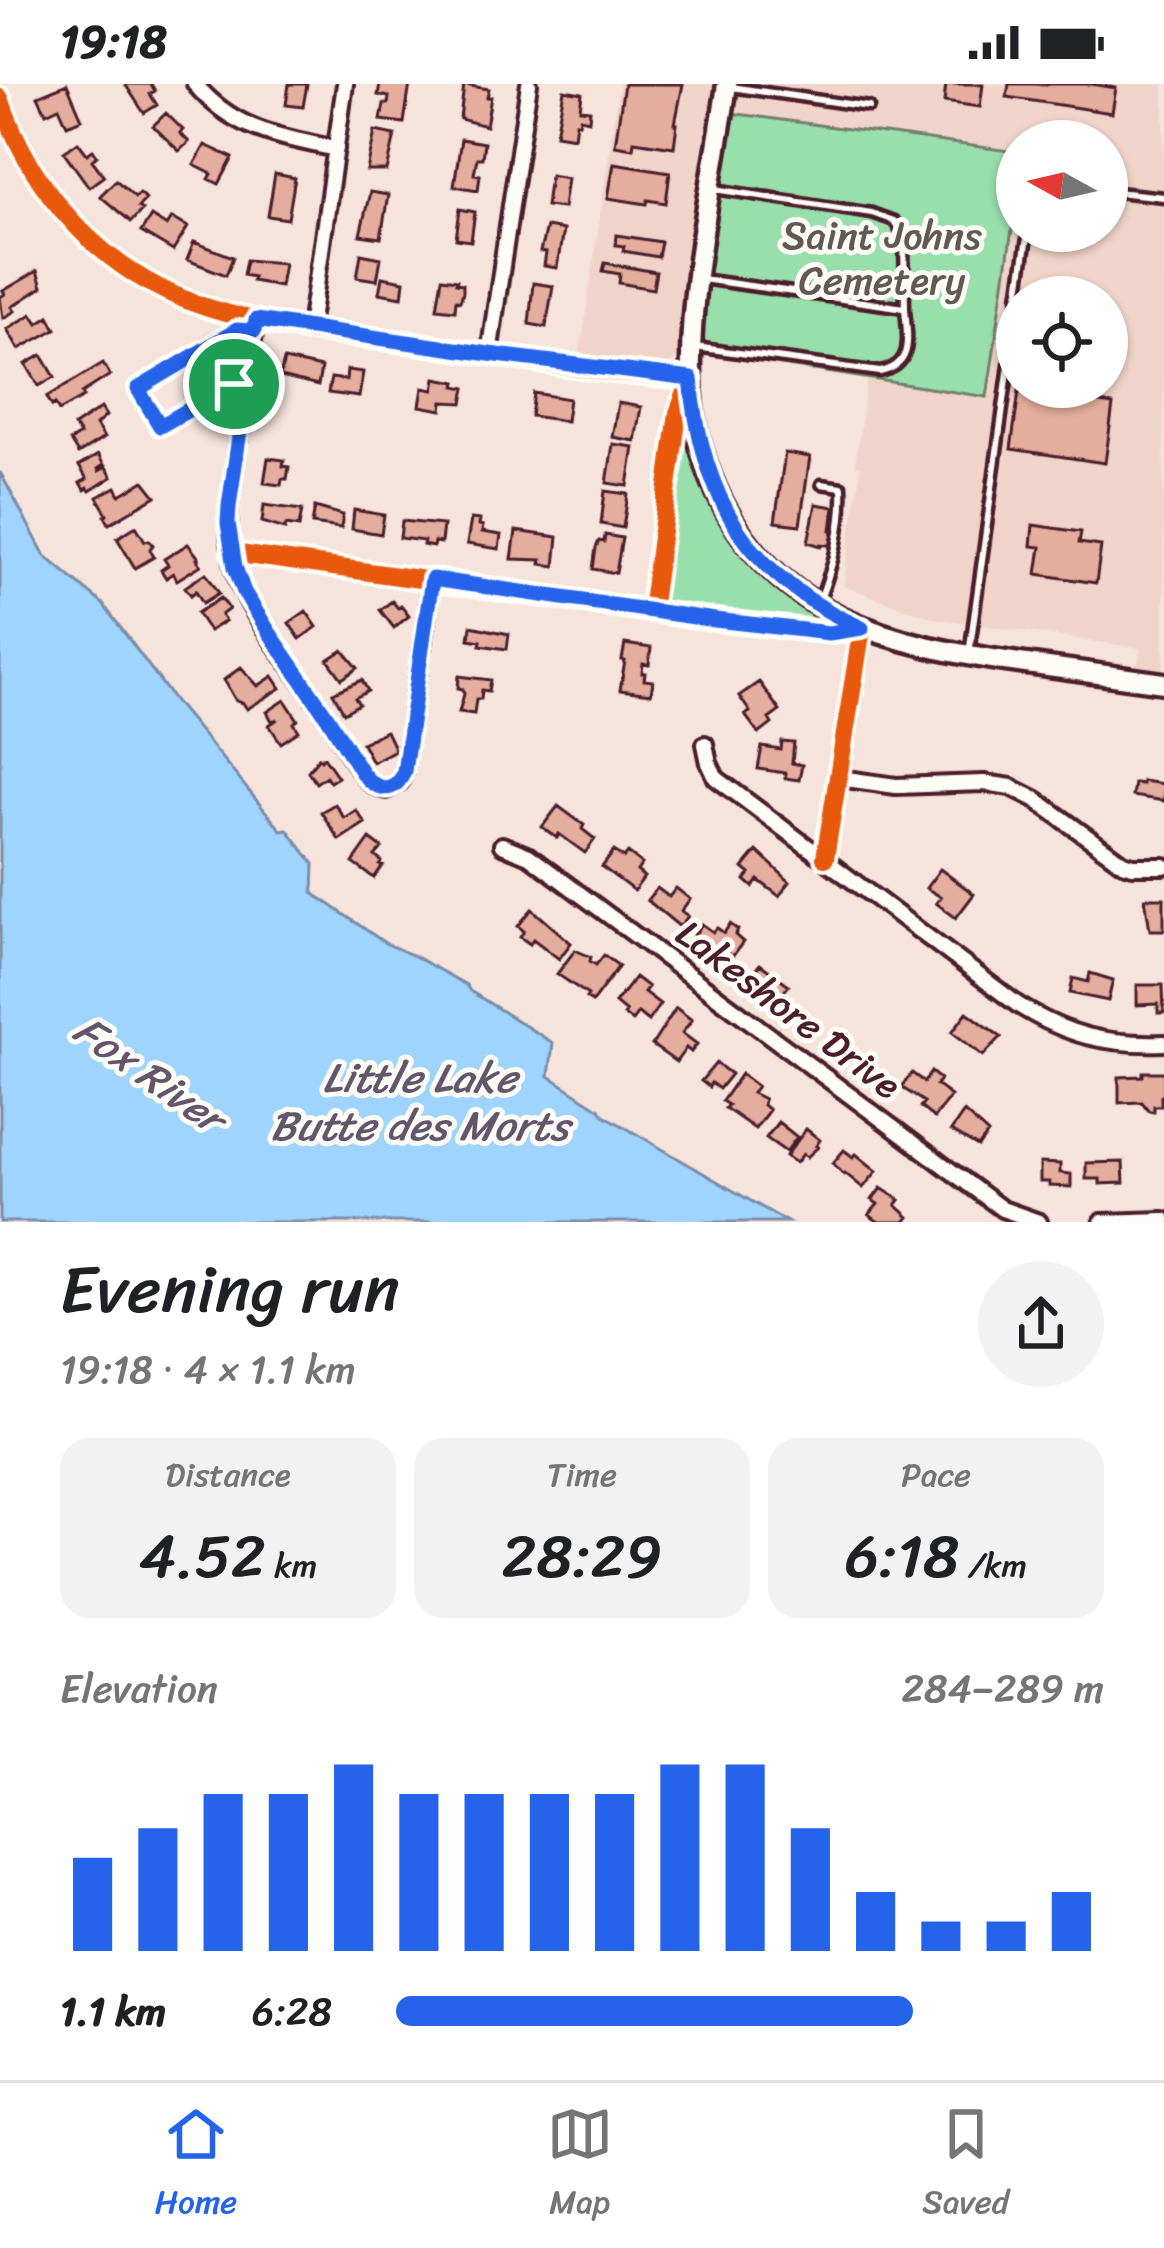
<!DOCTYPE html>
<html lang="en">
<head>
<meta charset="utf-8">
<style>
  body { margin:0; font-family:Sriracha,sans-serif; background:#f2f2f2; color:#202124; height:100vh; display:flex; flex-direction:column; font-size:45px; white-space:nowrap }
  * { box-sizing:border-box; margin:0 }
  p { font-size:39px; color:#757577 }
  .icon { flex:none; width:66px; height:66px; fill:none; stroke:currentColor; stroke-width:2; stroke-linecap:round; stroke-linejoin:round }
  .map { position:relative; height:1138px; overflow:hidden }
  .sheet { display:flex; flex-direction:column; background:#fff; flex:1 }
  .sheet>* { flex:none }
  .needle { width:78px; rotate:278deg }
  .buttons { position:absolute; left:996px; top:36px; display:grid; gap:24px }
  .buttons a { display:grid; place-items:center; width:132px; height:132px; border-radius:50%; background:#fff; box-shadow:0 3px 9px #0004; font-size:60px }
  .pin { position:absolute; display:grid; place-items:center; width:102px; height:102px; color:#fff; margin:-51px; border:6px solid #fff; border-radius:50%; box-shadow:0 3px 12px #0007 }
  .round { display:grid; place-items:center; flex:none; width:126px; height:126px; border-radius:63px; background:#f2f2f2 }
  .overview { display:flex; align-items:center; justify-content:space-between; height:204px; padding:0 60px }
  h1 { font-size:66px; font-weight:600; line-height:90px }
  .figures { display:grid; grid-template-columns:repeat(3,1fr); gap:18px; height:204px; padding:12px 60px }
  .figures div { display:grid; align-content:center; border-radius:30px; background:#f2f2f2; text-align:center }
  .figures b { font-size:60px; font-weight:600 }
  .figures small { font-size:33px; font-weight:400 }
  .figures p { font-size:33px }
  .chart { height:336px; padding:24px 60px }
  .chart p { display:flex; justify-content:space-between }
  .chart svg { width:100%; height:216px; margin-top:12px; stroke:#2563eb; stroke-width:6 }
  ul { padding:0 60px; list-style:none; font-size:39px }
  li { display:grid; grid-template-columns:192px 144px 1fr; align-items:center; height:90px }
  li i { height:30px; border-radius:15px; background:#2563eb }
  .status { display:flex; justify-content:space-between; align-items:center; height:84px; padding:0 60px; background:#fff; direction:ltr }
  .status svg { height:33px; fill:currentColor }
  .tab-bar { display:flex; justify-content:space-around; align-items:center; height:168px; border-top:3px solid #e0e0e0; background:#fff; font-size:33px; color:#757577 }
  .tab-bar a { display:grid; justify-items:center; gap:6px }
  .tab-bar .on { color:#2563eb }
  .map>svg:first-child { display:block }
</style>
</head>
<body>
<div class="status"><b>19:18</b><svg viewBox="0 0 49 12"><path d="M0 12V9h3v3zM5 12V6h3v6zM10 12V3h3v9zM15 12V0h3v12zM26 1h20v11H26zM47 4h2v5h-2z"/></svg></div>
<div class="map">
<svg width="1164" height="1138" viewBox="0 0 1164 1138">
  <rect width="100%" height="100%" fill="#f6e4dc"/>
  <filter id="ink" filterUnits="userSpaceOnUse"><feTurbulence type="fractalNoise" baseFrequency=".00833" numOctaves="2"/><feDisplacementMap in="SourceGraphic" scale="24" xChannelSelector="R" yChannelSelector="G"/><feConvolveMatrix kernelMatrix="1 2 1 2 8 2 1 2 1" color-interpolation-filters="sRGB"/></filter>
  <g filter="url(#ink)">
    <path fill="#f1d4c9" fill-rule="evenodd" d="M619 0H717L688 189 681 265 672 279 650 285 579 277Z
      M739 0H1164V590L1137 586 1140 564 933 534 843 502 861 383 855 381 867 296 987 313 1017 112V147H1107V57H1017V68L734 30ZM1017 213H1107V303H1017Z"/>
    <path fill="#99dfac" stroke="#727f6c" stroke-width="3" d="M723 28 1017 68V112L987 313 691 267Z
      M683 336C693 357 697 385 706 408 729 463 767 502 817 533L820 536 817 542 667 520 662 513Z"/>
    <path fill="#9ed4fd" stroke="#7c8ca9" stroke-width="3" d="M0 388 45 472 103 520 177 620 281 746 287 745 314 780 313 809 385 859 416 873 466 901 470 907 553 959 549 992 600 1025 604 1031 787 1138H0Z"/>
    <path fill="#e5ad9d" stroke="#4a1f2b" stroke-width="3" d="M67 0 82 35 67 41 59 23 46 29 38 12Z
      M125 0H151L155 7 150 10 157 21 144 29Z
      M289 0H307L303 23 286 21Z
      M380 0H410L404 39 381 36 384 20H388L389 13 378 11Z
      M624 0H683L675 40H677L674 63 634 57 633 64 615 61Z
      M946 0H983L980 23 944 18Z
      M1009 0H1091L1116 4 1112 29 1007 13Z
      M464 1 489 5 487 13H491L486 42 460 35Z
      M564 6 582 9 580 25 590 26 589 36 580 34 579 39 576 38 574 53 556 50Z
      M166 29 183 46 180 49 189 58 179 67 153 42Z
      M375 47 395 51 387 87H367Z
      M461 55 484 59 482 74H477L474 90 480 91 478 106 454 102Z
      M78 58 87 70 93 66 97 72 92 76 104 92 89 103 64 68Z
      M205 61 233 74 219 100 209 95 212 90 194 81Z
      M614 79 670 88 666 119 648 116 647 120 608 114Z
      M275 90 295 94 288 135 268 132Z
      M550 91 567 94 563 124 546 122Z
      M116 96 135 113 139 109 146 115 138 123 142 126 131 138 100 112Z
      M370 108 388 111 381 154 360 151Z
      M460 125 475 128 471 157 456 155Z
      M151 132 167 142 172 134 188 143 173 167 141 148Z
      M546 143 563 146 557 184 544 182 546 169 540 168Z
      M617 151 661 158 658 173 623 167 624 162 616 161Z
      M194 158 233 173 226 191 187 176Z
      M361 170 381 174 377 196 357 193Z
      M246 176 284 179 280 202 252 197 253 193 243 191Z
      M605 179 656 188 653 205 619 199 620 190 603 187Z
      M37 187 42 203 12 223 15 227 3 234 0 213 5 210 3 207Z
      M382 193 404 197 402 213 379 209Z
      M442 194 457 196 456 199 463 200V208L460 217 456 216 455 226 437 224Z
      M533 199 553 202 546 243 529 240Z
      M32 230 38 239 49 232 56 245 19 265 7 245Z
      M42 271 55 293 39 302 26 280Z
      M284 276 321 284 318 302 280 293Z
      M103 279 110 291 82 309 84 313 59 327 55 320 52 322 47 313Z
      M347 286 363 288 359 313 328 309 331 294 346 296Z
      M436 294 457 298 456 302 466 304 463 319 443 318 442 326 420 322 423 304 434 306Z
      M1019 307 1113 321 1105 379 1011 365Z
      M534 309 569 315 566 337 531 332Z
      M618 319 641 323 635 357 612 353Z
      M101 324 106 332 96 341 104 354 78 370 70 357 80 351 74 342Z
      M613 360 634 363 628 402 607 399Z
      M785 369 810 373 800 441 775 438Z
      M98 371 104 381 98 385 99 387 106 383 112 393 90 407 88 404 85 406 80 399 87 395 79 382Z
      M268 374 284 376 283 382 289 383 287 395H282L281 401 264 399Z
      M144 397 156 412 109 440 105 432 107 430 97 413 116 403 120 411Z
      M605 407 628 410 623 444 601 440Z
      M816 420 834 423 831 446H835L833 462 821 460V462L808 458Z
      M264 421 302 426 299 443 286 441 285 445 262 438Z
      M315 423 343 431 341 444 312 440Z
      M354 426 384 431 381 450 352 445Z
      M471 435 480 436 479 441 483 442 482 448 501 451 499 465 467 460Z
      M402 437 443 441 441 459 434 458 433 463 423 461 424 457 400 454Z
      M1033 441 1081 448 1079 459 1101 462 1096 499 1037 490 1041 463 1031 462Z
      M136 442 145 457 149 456 153 461 150 465 154 473 135 484 117 454Z
      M516 447 558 453 555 482 541 480 542 476 512 475Z
      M605 451 622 454 616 489 593 485 596 464 599 457 604 458Z
      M188 460 199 474 197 475 201 481 177 496 173 489 166 494 161 486 168 481 164 475Z
      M206 489 219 509 203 519 196 507 191 511 185 503Z
      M221 514 229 525 221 531 225 537 209 547 197 529Z
      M392 517 398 524 401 522 409 532 394 544 380 526Z
      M306 527 317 543 300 555 289 539Z
      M471 542 509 550 507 565 480 561 481 557 469 555Z
      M625 560 651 564 649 581 643 580 642 589H645L644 596 653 597 651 610 620 606 625 577 622 576Z
      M343 566 358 584 342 595 328 576Z
      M241 583 258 602 273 592 281 604 247 625 243 619 236 617 224 596Z
      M459 592 491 596 489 607 482 606 481 615H476L474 630 459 628 464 610 463 605 458 604Z
      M362 596 368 607 355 614 359 620 344 629 333 609Z
      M759 598 780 627 769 635 772 640 759 650 745 631 750 628 739 612Z
      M285 616 298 636 294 639 299 647 281 659 269 641 278 635 272 637 267 628Z
      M386 647 395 666 372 678 362 659Z
      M782 658 794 659 792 679 802 681 799 696 785 694V689L758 685 762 663 781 666Z
      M319 673 321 676 324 673 338 693 330 698 326 692 316 699 308 687Z
      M1142 697 1164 700V717L1132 712 1134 699 1142 700Z
      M335 720 344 734 356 726 365 739 339 756 321 728Z
      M558 722 584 741 582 745 595 755 585 769 559 750 557 754 542 743Z
      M370 755 382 764 375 772 382 778 380 781 383 782 374 794 353 779Z
      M614 767 624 774 628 769 642 780 637 787 644 793 634 807 602 783Z
      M757 767 790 798 779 812 758 796 753 803 745 796 750 790 743 784Z
      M940 785 974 810 956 834 936 819 941 813 926 804Z
      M657 804 669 813 676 804 690 815 681 827 688 832 680 843 647 816Z
      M1145 814H1164V846H1150Z
      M532 825 571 859 559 875 533 855 530 860 520 853 524 847 518 842Z
      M702 840 713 848 717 844 724 849 730 840 738 846 735 851 743 858 732 873 721 864 716 870 693 853Z
      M575 866 591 873 590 877 596 881 604 871 619 882 592 918 586 914 588 911 557 890Z
      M760 880 789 901 778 916 749 894Z
      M1090 889 1113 896 1108 917 1070 909 1073 894 1088 898Z
      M635 893 648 903 644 908 660 920 648 937 638 929 632 937 624 931 626 928 615 919Z
      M1137 901H1163L1164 929H1158V920L1137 921Z
      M676 924 692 936 682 949 697 960 691 968 686 964 676 978 652 961Z
      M967 928 1001 953 983 972 952 948Z
      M716 979 731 990 719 1005 711 999 709 1003 701 997Z
      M931 988 940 995 936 1001 951 1012 934 1034 920 1023 924 1018 901 1003 912 989 924 998Z
      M1143 988H1164V1012H1161V1022H1154V1027H1149L1142 1018 1119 1019V993L1143 992Z
      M741 990 757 1002 752 1009 764 1015 763 1021 769 1026 755 1045 725 1024 728 1021 722 1017Z
      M964 1028 988 1050 978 1063 951 1047Z
      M778 1038 797 1053 786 1068 766 1054Z
      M806 1045 820 1056 816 1062 818 1063 807 1073 803 1070 796 1079 786 1072Z
      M844 1066 853 1073 856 1070 877 1087 863 1104 845 1089 844 1091 833 1079Z
      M1123 1078 1124 1099 1100 1100V1095H1086V1079Z
      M1040 1079 1060 1080V1089L1071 1090V1103L1049 1102V1098H1040Z
      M881 1104 900 1116 896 1121 909 1133 905 1138H879L869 1131 878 1120 872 1116Z"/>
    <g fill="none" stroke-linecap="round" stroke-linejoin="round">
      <defs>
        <path id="lane" d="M731 3 869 23
          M715 105 872 129 894 137 904 152 905 224
          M1107 107 1164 113
          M1018 213 1028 147
          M695 263 880 288C915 281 907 252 905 224L701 195
          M245 298 234 300 161 342 138 305 237 246H251
          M819 518C833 482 844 442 842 403L821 400
          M969 570 1017 223"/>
        <path id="street" d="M195 0C234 47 279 52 336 65
          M0 14C31 107 100 185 194 219 267 246 351 250 428 261 515 274 603 290 691 295L678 329 651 527
          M256 236 229 423C228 446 230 474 238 496 254 537 298 590 324 628 338 648 348 672 363 691 369 700 376 703 386 706L400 698 404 687 432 495
          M310 244 345 0
          M489 270 529 0
          M232 469 715 536 834 549 862 544 825 774
          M705 660 709 679 716 694 1018 921C1068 952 1106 961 1164 959
          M839 694 896 702 984 699 1011 703 1035 715 1123 779 1133 782H1164
          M502 761 529 772 1002 1125 1039 1138
          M1102 1138 1164 1136"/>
        <path id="secondary" d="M727 0C714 93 689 197 691 291 691 331 700 370 716 406 774 534 893 561 1019 579 1067 586 1116 592 1164 599"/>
      </defs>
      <use href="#lane" stroke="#4a1f2b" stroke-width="15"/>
      <use href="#street" stroke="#4a1f2b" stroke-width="22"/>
      <use href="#secondary" stroke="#4a1f2b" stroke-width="27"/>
      <use href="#lane" stroke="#fdfcf7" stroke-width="6"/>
      <use href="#street" stroke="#fdfcf7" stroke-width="14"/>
      <use href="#secondary" stroke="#fdfcf7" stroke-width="18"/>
      <defs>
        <path id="cycleway" d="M0 14C31 107 100 185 194 219 267 246 351 250 428 261 515 274 603 290 691 295L678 329 651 527
          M232 469 715 536 834 549 862 544 825 774"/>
      </defs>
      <use href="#cycleway" stroke="#fdfcf7" stroke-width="26"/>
      <use href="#cycleway" stroke="#e8590c" stroke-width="18"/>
    </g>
  </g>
  <g fill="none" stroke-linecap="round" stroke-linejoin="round" filter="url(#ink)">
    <defs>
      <path id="route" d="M256 236 489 270 691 295C702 416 749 494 862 544L829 549 715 536 432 495 404 687C395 711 376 707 362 689L328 634 269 548 244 508 235 483 228 439 229 422 247 298 234 300 160 342 138 305 237 246 254 247Z"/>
    </defs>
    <use href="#route" stroke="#fff" stroke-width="24"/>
    <use href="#route" stroke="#2563eb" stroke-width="15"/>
  </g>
  <g text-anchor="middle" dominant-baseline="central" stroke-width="10" stroke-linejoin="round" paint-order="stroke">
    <g font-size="39" fill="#625952" stroke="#fdfcf7">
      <text x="882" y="151">Saint Johns<tspan x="882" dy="45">Cemetery</tspan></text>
    </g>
    <g font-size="39" fill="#4a1f2b" stroke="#fdfcf7">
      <text transform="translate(789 925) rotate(37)">Lakeshore Drive</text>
    </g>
    <g font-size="42" font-style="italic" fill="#63556a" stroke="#fdfcf7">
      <text transform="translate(149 990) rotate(35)">Fox River</text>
      <text x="420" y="994">Little Lake<tspan x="420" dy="48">Butte des Morts</tspan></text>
    </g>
  </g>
</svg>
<div class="buttons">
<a><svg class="needle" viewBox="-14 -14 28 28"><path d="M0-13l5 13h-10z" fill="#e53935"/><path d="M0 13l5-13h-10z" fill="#757577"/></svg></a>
<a><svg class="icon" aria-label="locate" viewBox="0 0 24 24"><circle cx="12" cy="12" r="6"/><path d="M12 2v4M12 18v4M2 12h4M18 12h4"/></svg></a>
</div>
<div class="pin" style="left:234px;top:300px;background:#1e9e55"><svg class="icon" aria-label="arrive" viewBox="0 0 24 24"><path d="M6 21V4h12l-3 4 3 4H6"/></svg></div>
</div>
<section class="sheet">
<div class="overview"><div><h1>Evening run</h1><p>19:18 · 4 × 1.1 km</p></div><a class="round"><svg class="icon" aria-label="share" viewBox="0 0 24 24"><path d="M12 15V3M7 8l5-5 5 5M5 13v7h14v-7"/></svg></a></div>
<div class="figures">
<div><p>Distance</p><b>4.52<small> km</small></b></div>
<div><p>Time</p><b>28:29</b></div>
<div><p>Pace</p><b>6:18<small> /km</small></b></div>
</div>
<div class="chart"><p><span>Elevation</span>284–289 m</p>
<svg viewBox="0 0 160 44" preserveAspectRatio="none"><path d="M5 44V25M15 44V19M25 44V12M35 44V12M45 44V6M55 44V12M65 44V12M75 44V12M85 44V12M95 44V6M105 44V6M115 44V19M125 44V32M135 44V38M145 44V38M155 44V32"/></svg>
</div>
<ul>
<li><b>1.1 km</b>6:28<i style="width:73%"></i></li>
</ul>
</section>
<nav class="tab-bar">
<a class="on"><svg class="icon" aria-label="home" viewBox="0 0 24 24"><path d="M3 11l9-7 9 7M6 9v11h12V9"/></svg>Home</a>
<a><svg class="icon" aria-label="map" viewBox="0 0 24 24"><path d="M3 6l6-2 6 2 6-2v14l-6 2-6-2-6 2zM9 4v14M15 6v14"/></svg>Map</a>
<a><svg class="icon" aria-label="saved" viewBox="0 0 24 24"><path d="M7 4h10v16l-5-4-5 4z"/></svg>Saved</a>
</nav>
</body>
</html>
